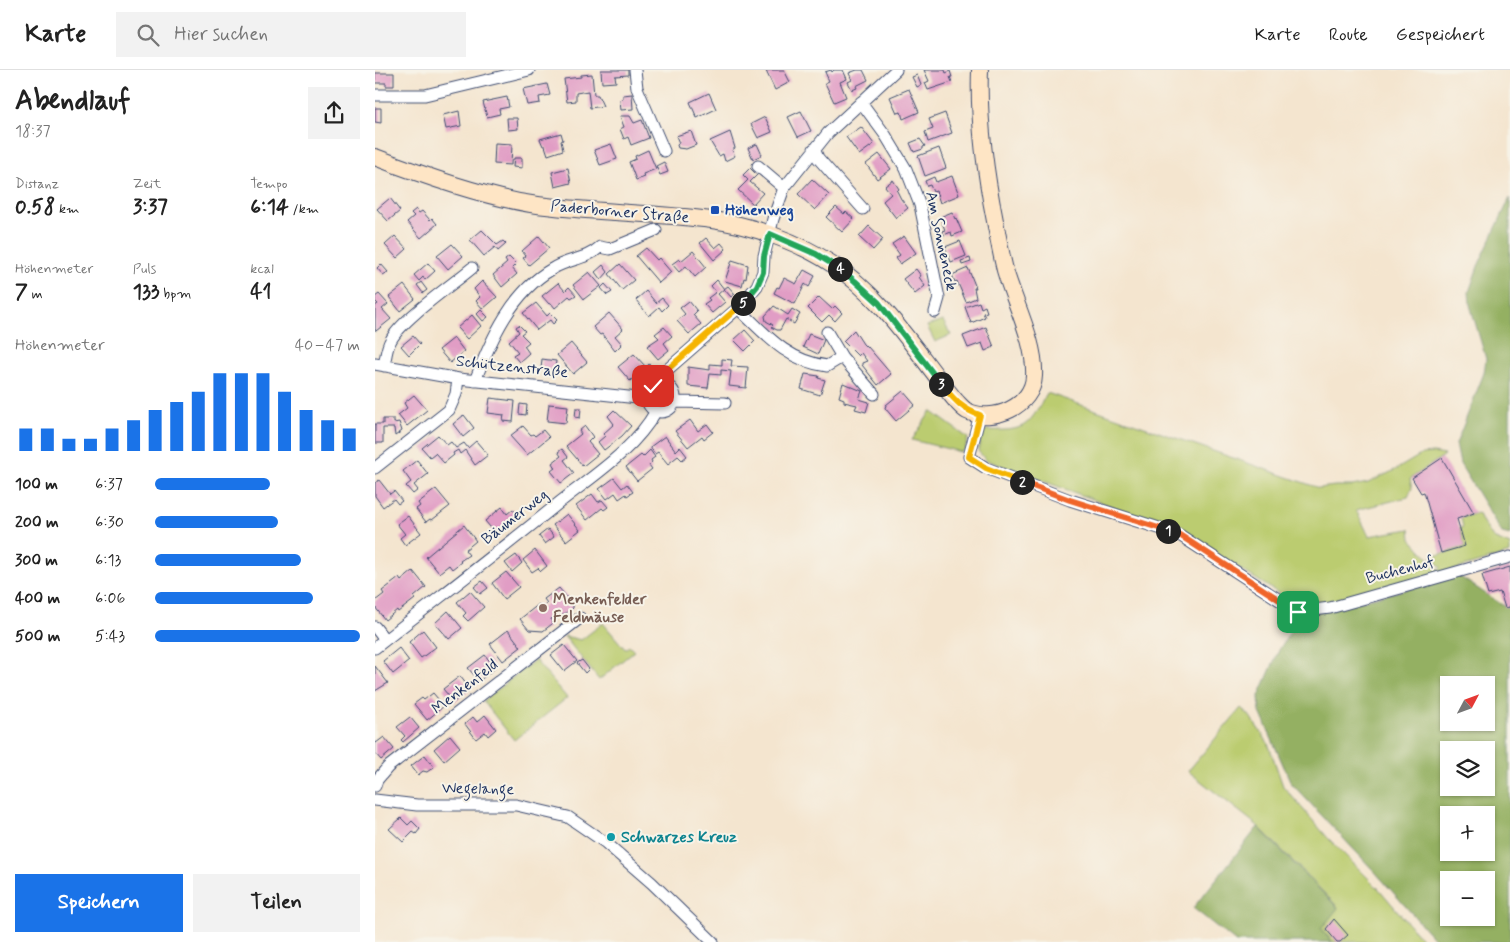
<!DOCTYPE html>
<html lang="de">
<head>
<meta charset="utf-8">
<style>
  body { margin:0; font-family:Mynerve,sans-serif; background:#f2f2f2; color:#222; height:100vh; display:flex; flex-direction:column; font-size:19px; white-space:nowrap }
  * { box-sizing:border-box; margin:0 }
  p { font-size:16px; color:#767676 }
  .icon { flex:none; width:28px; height:28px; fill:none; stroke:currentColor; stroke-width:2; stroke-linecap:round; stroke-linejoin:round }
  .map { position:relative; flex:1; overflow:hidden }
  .sheet { display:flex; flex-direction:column; background:#fff; width:375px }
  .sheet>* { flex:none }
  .needle { width:32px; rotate:49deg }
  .controls { position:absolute; left:1065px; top:606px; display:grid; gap:10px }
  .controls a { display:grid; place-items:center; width:55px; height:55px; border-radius:0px; background:#fff; box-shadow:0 1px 4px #0004; font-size:25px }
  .pin { position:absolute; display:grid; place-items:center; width:42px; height:42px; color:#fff; margin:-21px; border-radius:10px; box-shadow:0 2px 8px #0006 }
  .km { position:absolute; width:25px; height:25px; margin:-12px; border-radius:50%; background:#222; color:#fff; font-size:14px; line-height:25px; text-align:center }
  .round { display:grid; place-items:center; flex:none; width:52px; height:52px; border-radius:0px; background:#f2f2f2 }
  .overview { display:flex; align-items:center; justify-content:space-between; height:85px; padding:0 15px }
  h1 { font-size:28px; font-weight:700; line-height:38px }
  .metrics { display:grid; grid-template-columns:repeat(3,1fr); gap:8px; height:85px; padding:5px 15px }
  .metrics div { display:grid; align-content:center }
  .metrics b { font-size:21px; font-weight:700 }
  .metrics small { font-size:14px; font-weight:400 }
  .metrics p { font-size:14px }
  .chart { height:140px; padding:10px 15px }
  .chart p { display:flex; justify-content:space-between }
  .chart svg { width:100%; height:90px; margin-top:5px; stroke:#1a73e8; stroke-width:6 }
  .primary-button { display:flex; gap:10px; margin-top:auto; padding:10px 15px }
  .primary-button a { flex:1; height:58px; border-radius:0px; background:#1a73e8; color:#fff; font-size:20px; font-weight:700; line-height:58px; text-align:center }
  .primary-button a+a { background:#f2f2f2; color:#222 }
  ul { padding:0 15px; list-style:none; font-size:16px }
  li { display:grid; grid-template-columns:80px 60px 1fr; align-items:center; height:38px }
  li i { height:12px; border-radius:6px; background:#1a73e8 }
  header { display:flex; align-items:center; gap:30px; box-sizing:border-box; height:70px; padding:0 25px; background:#fff; border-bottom:1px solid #e0e0e0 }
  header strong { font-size:24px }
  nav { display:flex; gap:28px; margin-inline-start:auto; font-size:18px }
  .search { width:350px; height:45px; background:#f2f2f2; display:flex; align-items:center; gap:12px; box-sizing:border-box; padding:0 18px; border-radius:0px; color:#767676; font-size:19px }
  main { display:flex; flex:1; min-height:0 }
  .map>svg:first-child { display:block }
</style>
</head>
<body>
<header>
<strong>Karte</strong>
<div class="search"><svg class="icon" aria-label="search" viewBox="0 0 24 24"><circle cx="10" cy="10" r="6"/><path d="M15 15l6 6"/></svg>Hier suchen</div>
<nav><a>Karte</a><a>Route</a><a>Gespeichert</a></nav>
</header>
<main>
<section class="sheet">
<div class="overview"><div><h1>Abendlauf</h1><p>18:37</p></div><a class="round"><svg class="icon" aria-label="share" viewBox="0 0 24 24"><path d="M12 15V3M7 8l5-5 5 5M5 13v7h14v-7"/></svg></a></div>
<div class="metrics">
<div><p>Distanz</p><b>0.58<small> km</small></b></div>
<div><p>Zeit</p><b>3:37</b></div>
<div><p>Tempo</p><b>6:14<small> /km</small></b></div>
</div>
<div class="metrics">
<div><p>Höhenmeter</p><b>7<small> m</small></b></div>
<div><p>Puls</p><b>133<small> bpm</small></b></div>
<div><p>kcal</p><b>41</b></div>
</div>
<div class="chart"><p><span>Höhenmeter</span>40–47 m</p>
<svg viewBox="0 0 160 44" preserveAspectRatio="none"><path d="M5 44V33M15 44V33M25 44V38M35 44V38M45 44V33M55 44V29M65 44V24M75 44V20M85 44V15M95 44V6M105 44V6M115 44V6M125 44V15M135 44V24M145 44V29M155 44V33"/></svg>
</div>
<ul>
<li><b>100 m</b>6:37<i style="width:56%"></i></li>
<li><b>200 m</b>6:30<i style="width:60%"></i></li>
<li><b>300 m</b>6:13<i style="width:71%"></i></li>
<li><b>400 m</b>6:06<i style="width:77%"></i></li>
<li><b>500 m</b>5:43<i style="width:100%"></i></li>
</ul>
<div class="primary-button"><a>Speichern</a><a>Teilen</a></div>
</section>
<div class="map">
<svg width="1135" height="872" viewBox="0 0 1135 872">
  <rect width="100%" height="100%" fill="#f7f3e8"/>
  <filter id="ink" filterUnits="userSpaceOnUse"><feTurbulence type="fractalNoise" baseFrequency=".02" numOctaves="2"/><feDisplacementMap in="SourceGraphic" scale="10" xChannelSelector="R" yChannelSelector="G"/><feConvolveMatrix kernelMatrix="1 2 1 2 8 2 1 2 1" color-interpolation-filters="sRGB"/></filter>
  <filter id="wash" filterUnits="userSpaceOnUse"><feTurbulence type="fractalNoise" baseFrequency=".0096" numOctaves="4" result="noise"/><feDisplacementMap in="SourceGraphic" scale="20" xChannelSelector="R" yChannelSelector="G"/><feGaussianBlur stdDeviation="1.12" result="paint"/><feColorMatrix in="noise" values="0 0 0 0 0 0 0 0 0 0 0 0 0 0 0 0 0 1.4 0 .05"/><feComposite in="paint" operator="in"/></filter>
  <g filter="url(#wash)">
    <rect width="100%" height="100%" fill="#f4e5cf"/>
    <path fill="#bbcc6f" stroke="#6b7e66" d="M568 251 576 265 560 272 552 256Z
      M672 323 944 418 960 416H977L993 413 1022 399 1047 384 1058 383 1070 385 1035 409 1037 418 1033 427 981 440 994 466 1035 459 1036 469 1064 500 1066 498 1056 487 1090 477 1085 458 1088 457 1086 448 1102 443 1118 468 1135 475V483L988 527 929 539 804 461 611 390 603 381 608 360C649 361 652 360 672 323Z
      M556 341 593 368 590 379 586 382 537 370Z
      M228 553 250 579 254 576 259 581 224 610 189 566 206 570Z
      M160 590 192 628 139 670 108 631Z
      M866 638 874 645 893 673 908 716 952 767 1004 819 1049 872H958L946 859 963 837 883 756 813 701Z"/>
    <path fill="#94b062" stroke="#587060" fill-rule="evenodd" d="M1135 128V465L1127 463 1085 394 1081 374 1109 303 1111 289 1095 235 1094 222 1103 196Z
      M1084 506 1135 540V872H1062L1001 803 916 713 885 642 884 626 904 580 920 554 930 545ZM1074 615H1111V652H1074ZM1074 680H1111V718H1074ZM1074 745H1111V782H1074ZM1074 810H1111V848H1074Z
      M883 757 963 838 946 859 957 872H861L818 838Z"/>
    <g id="blocks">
      <path fill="#e19dc5" d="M226 0H253V5L240 6 241 12 227 13Z
        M393 0H409L415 12 400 20 391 1Z
        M456 0 457 2 459 0H468L472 9 465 12 471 27 459 32 450 13 454 11 450 2Z
        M482 0H488L493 10 481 16 482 18 477 20 473 12 477 10 474 3Z
        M549 0H570L571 3 575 1 577 7H575L577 12 553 20 550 13 554 11Z
        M0 3H19V16H11V13H0Z
        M217 4 219 25H223L228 36 215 38 213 21 201 23V31L192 32 189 9 206 7V5Z
        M542 5 546 15 542 17 537 7Z
        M172 14 175 25 164 27 165 33 152 35 148 19Z
        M534 19 544 42 528 49 526 42 522 43 515 27Z
        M334 23 341 39 322 48 315 32Z
        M257 24 258 39 246 40 245 30 248 29V25Z
        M132 27 134 37 124 39 125 44 112 47 108 32Z
        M0 38H6V53L0 52Z
        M84 41 86 56 71 59 68 45Z
        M426 41 436 61 423 67 413 47Z
        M570 43 577 63 553 72 550 62 558 59 554 49Z
        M245 46H255L259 53 267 50 274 68 256 75 253 67 249 69 245 59 249 57Z
        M390 47 397 62 383 68 376 54Z
        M132 48H142L143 59 133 60Z
        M486 57 499 74 484 85 471 67Z
        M316 61 321 75 311 79 303 78 302 75 304 73 301 66Z
        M355 62 360 78 357 80 360 86 350 91 348 84 344 86 335 71Z
        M186 63 188 70 186 71 188 80 173 85 170 76H168L165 69Z
        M545 69 550 76 548 77V79L539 82 535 73Z
        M120 73 137 74 136 95 119 94Z
        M236 74 242 89 225 95 219 80Z
        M382 74 387 85 378 89 373 78Z
        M564 78 571 98 550 106 543 86Z
        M273 80 281 99 268 104 269 107 261 110 254 92 261 89 260 86Z
        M504 84 516 99 502 109 491 94Z
        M139 88H147V98L138 97Z
        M289 92 293 102 285 105 281 96Z
        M193 98 196 113 180 117 177 102Z
        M375 98 382 105 375 112 388 123 378 134 363 120 373 110 368 105Z
        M577 106 584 125 565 133 561 121 558 122 555 115 552 116 550 111 559 107 561 112Z
        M437 109 454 125 440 140 423 124Z
        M518 110 524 119 522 121 526 129 533 138 521 148 508 131 516 124 510 116Z
        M15 128 25 141 13 151 2 139Z
        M461 137 469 144 471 142 479 149 467 162 451 147Z
        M41 139 44 143 47 141 55 150 57 148 62 154 46 168 32 152 39 146 36 143Z
        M577 142 580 149 581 148 587 162 577 166 576 162 569 165 567 161 570 160 565 147Z
        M494 156 508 169 498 180 484 167Z
        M107 160 122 175 128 171 131 174 123 181 120 177 109 186 95 170Z
        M20 166 32 179 22 188 10 175Z
        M164 166 174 178 154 195 148 188 151 186 147 181Z
        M529 166 541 183 525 194 521 188 525 185 517 174Z
        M331 168 340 178 346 173 351 179 339 190 325 173Z
        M585 171 591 186 576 192 570 177Z
        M77 174 88 186 73 199 62 186Z
        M271 178 282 190 284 188 296 202 284 213 261 186Z
        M318 181 331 197 320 207 311 196 304 202 297 194 304 189 306 191Z
        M134 187 141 194 137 198 142 204 127 217 118 205 132 193 130 190Z
        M595 188 596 192 587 195 586 191Z
        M357 190 373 195 371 209 369 208 367 216 350 211Z
        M53 193 60 201 50 210 48 207 44 211 39 205Z
        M6 194 13 202 8 205 2 198Z
        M245 194 259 210 247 220 234 204Z
        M228 195 233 202 226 210 220 202Z
        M593 198 601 218H599L601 228 591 232 582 211 580 212 577 205Z
        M541 199 546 206 544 207 550 216 540 224 528 209Z
        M429 200 440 206 434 217 430 214 420 234 399 223 402 217 404 218 409 208 421 214Z
        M214 202 226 216 209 229 198 215Z
        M342 210 349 219 343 224 350 232 337 243 329 234 335 230 333 228 341 222 336 216Z
        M107 211 122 227 108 239 101 231 105 227 99 219Z
        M46 212 52 220 48 223 42 215Z
        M183 213 190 221 194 217 201 225 196 228 194 226 180 238 176 233 174 234 167 226Z
        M230 214 237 222 232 225 226 218Z
        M29 215 40 229 25 241 14 227Z
        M353 216 360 224 356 227 349 219Z
        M271 221 281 233 287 228 293 235 287 241 284 237 274 246 261 230Z
        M4 224 13 234 7 239 16 249 1 261 0 259V236L3 234 0 231V227Z
        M444 227 457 239 460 236 467 243 460 251 454 245 447 252 433 238Z
        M314 231 322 241 318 245 326 254 314 264 302 251 310 244 305 238Z
        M604 232 606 238 610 236 612 242 608 243 610 247 596 253 590 237Z
        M161 233 172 246 175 243 182 250 178 254 175 250 162 260 148 243Z
        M399 236 413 245 417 239 425 244 419 254 411 249 405 260H402L396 257 398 255 391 251 390 246Z
        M106 240 113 247 108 251 102 244Z
        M234 243 248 259 240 266 247 274 240 281 227 264 225 265 218 257Z
        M97 245 106 256 92 269 82 258Z
        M144 255 150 261 146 264 154 272 149 276 154 283 144 292 138 285 143 282 134 271 144 262 141 257Z
        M289 257 297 266 289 273 294 280 283 289 272 276 284 268 280 264Z
        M611 257 619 277 610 281 607 273 593 278 588 266Z
        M370 260 380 271 370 281 359 270Z
        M479 260 488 274 492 278 493 277 516 304 503 315 487 295V293L492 291 486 283 483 286 468 271Z
        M434 264 449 270 443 284 428 277Z
        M38 266 45 274 34 285 26 276Z
        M79 268 89 281 75 293 64 280Z
        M196 273 212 292 198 304 182 285Z
        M259 284 271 297 274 294 281 302 274 309 267 301 255 311 243 297Z
        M167 289 181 291 180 300 166 299Z
        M347 289 357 290 356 296 373 297 371 318 354 316 356 301 346 300V305L335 304 333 318 313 316V297L335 300V294L347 295Z
        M430 304 444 306 443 308 450 310 445 325 426 319Z
        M468 313 487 321 484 329 494 332 491 342 480 339 482 335 469 332V329L464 327Z
        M528 321 540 335 521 351 510 338 511 335Z
        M39 325 52 340 32 356 23 345 32 338 29 333Z
        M115 328 140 331 138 352 128 351 129 345 113 343Z
        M145 334 152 335 151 345 144 344Z
        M174 334 193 336 191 353 172 351Z
        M201 338H206L205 348 200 347Z
        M239 340 256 356 247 366 229 380 223 372 230 366 228 364 239 354 233 346Z
        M89 345 99 358 88 367 78 354Z
        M8 349H19V353L24 352 27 361 20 366 19 358H8V373H0V354H8Z
        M315 350 323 361 332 354 338 362 329 369 327 366 313 377 300 361Z
        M148 356 156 365 158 364 160 366 168 360 174 367 152 385 135 366Z
        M210 356 218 367 213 372 223 384 208 396 191 376 206 364 204 361Z
        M63 365 72 375 76 372 81 378 89 373 93 378 101 371 113 385 100 395 90 380 85 384 83 380 78 383 79 385 69 393 60 383 55 387 47 378Z
        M290 366 301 381 305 377 312 386 307 390 303 386 293 394 283 382 280 384 275 377Z
        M187 379 193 387 189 390 199 403 186 413 176 401 180 398 177 393 186 386 183 382Z
        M275 380 280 387 276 390 277 392 274 395 277 399 262 411 251 397 266 385 268 387Z
        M1067 388 1099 443 1082 449 1090 476 1066 483 1049 422 1046 423 1037 408Z
        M42 390 53 404 39 415 43 420 38 424 31 416 36 412 28 401Z
        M239 408 247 418 252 414 258 422 252 426 251 424 244 429 240 423 232 429 224 419Z
        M4 410 15 424 19 421 27 431 23 434 19 429 8 437 0 426V413Z
        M61 419 75 436 57 450 55 449 51 452 41 439 45 436 43 433Z
        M217 424 223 432 227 430 233 437 229 440 227 438 212 450 201 436Z
        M127 437 132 444 138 439 143 446 121 464 110 451Z
        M192 444 205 460 191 471 178 455Z
        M33 446 46 463 30 475 25 468 30 464 22 454Z
        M89 455 101 471 90 480 94 485 85 491 86 492 77 499 74 495 64 503 51 487Z
        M173 459 179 467 170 474 164 466Z
        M160 480 172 496 166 501 163 498 157 502 148 490Z
        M141 485 147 493 137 502 130 493Z
        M1135 497V537L1130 538 1125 522 1113 525 1107 505Z
        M38 501 51 517 39 527 40 529 23 542 22 540 10 550 0 537V531L9 524 7 521 24 508 26 511Z
        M131 502 144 517 129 529 117 513Z
        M107 511 113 518 105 524 99 517Z
        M184 518 198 535V538L185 547 181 545 176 549 177 554 168 561 154 560 145 549 164 534 167 537 172 533 169 529Z
        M95 521 109 537 93 551 88 546 91 543 82 532Z
        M73 541 87 558 74 569 60 553Z
        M48 560 61 577 46 588 34 572Z
        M133 560 146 577 128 591 115 574Z
        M189 575 202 591 189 601 176 585Z
        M24 578 34 591 18 604 8 591Z
        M110 585 120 598 104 611 93 598Z
        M207 590 214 599 210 603 202 593Z
        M0 596 13 613 0 621Z
        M85 606 95 619 79 632 68 619Z
        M58 623 69 636 52 650 39 634 47 628 49 630Z
        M110 645 121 659 113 666 110 662 101 669 90 654 98 647 102 652Z
        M35 647 44 658 28 672 26 670 30 666 22 657Z
        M75 665 85 677 69 691 59 679Z
        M9 667 19 679 6 690 0 683V671L1 673Z
        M50 685 59 697 52 702 48 701 43 705 36 696Z
        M26 748 33 755 37 751 45 759 41 764 38 762 28 772 14 759Z
        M959 849 973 865 965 872H962L951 859Z"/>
    </g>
  </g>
  <g filter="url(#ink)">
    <use href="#blocks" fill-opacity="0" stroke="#3c4a6f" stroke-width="1"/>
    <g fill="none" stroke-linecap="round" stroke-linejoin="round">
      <defs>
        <path id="street" d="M260 0 262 18 289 81
          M0 25H50L154 0
          M486 32 511 66 531 99 545 135 564 228 560 242
          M439 79 443 88 488 139
          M383 96 409 118
          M363 238C391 265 412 291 452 296L467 287
          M452 262 467 287 499 324
          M0 294 84 309 272 329
          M9 296C11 287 11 278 16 270 27 249 77 215 97 198
          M100 311C116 269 137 222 177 199 192 189 211 190 225 177L235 179 281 160
          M286 313 293 299 363 238 382 216 388 202 389 186 398 149 409 118 453 63 521 0
          M272 328a14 14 0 1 1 28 0a14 14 0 1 1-28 0Z
          M300 332 350 333
          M605 345 594 387 611 398 695 430 803 464 923 542 955 538 1135 487
          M0 398 74 340 81 324 83 309
          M0 557 10 570
          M0 578C62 529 124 482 185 432 219 405 259 380 281 341
          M0 716 2 710 13 697 205 548
          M0 730 42 735H141L193 747 231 773 277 813 338 872"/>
        <path id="secondary" d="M0 87C47 105 106 126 156 134 216 143 277 142 337 150 376 155 424 172 457 194 509 227 542 284 581 331 584 334 588 339 592 341 618 354 658 336 659 306 661 273 639 232 630 200 626 184 623 167 620 151 610 101 603 51 605 0"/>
      </defs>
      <use href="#street" stroke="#3c4a6f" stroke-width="13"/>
      <use href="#secondary" stroke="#3c4a6f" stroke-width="18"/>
      <use href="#street" stroke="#fff" stroke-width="11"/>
      <use href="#secondary" stroke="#fee5c5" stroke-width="16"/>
    </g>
  </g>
  <g fill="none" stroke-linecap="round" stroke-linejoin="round" filter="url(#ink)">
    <defs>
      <path id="split-1" d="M793 461 803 464 923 542"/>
      <path id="split-2" d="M647 412 695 430 793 461"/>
      <path id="split-3" d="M566 314C579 329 586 339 605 345L594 387 611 398 647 412"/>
      <path id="split-4" d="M465 199 480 211 504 233 566 314"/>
      <path id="split-5" d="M368 233 382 216 388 202 389 186 395 164 441 184 465 199"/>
      <path id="split-6" d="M278 316 286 313 293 299 368 233"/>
    </defs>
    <use href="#split-1" stroke="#fff" stroke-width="10"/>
    <use href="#split-2" stroke="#fff" stroke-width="10"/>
    <use href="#split-3" stroke="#fff" stroke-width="10"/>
    <use href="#split-4" stroke="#fff" stroke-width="10"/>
    <use href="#split-5" stroke="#fff" stroke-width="10"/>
    <use href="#split-6" stroke="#fff" stroke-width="10"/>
    <use href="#split-1" stroke="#f0652b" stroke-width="6"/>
    <use href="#split-2" stroke="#f0652b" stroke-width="6"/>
    <use href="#split-3" stroke="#f5b400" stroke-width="6"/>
    <use href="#split-4" stroke="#22a559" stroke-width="6"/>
    <use href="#split-5" stroke="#22a559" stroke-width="6"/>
    <use href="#split-6" stroke="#f5b400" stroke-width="6"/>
  </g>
  <rect fill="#1a4fb4" stroke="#f7f3e8" stroke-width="2" x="335" y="135" width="10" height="10" rx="2.5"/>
  <circle fill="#8d6e63" stroke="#f7f3e8" stroke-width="2" cx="168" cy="538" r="5"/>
  <circle fill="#0f9aa8" stroke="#f7f3e8" stroke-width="2" cx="236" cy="767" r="5"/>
  <g text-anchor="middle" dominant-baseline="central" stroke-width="4" stroke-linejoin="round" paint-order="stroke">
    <g font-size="16" font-weight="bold" fill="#164399" stroke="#f7f3e8" text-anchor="start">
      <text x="350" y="140">Höhenweg</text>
    </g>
    <g font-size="16" fill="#1b2f5e" stroke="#f7f3e8">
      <text transform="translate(245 142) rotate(5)">Paderborner Straße</text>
      <text transform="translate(566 171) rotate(78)">Am Sonneneck</text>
      <text transform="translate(137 297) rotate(6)">Schützenstraße</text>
      <text transform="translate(140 447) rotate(-38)">Bäumerweg</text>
      <text transform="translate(1025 500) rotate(-15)">Buchenhof</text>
      <text transform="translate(90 617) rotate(-38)">Menkenfeld</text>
      <text transform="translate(103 719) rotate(1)">Wegelange</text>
    </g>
    <g font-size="16" font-weight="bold" fill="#785e54" stroke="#f7f3e8" text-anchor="start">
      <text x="178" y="529">Menkenfelder<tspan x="178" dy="18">Feldmäuse</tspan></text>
    </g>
    <g font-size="16" font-weight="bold" fill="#0d838f" stroke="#f7f3e8" text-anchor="start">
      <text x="246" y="767">Schwarzes Kreuz</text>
    </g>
  </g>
</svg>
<div class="controls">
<a><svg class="needle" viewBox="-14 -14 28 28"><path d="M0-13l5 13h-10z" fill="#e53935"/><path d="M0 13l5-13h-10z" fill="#767676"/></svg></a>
<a><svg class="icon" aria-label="layers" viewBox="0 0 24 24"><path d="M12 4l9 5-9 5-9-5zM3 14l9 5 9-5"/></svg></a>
<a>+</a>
<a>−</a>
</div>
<div class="pin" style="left:923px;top:542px;background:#1e9e55"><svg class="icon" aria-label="arrive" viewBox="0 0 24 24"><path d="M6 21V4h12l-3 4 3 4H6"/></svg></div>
<div class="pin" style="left:278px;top:316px;background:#d93025"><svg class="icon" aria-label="check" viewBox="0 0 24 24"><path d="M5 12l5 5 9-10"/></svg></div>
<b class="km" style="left:793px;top:461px">1</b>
<b class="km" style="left:647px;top:412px">2</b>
<b class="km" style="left:566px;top:314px">3</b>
<b class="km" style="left:465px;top:199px">4</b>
<b class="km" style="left:368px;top:233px">5</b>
</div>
</main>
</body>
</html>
